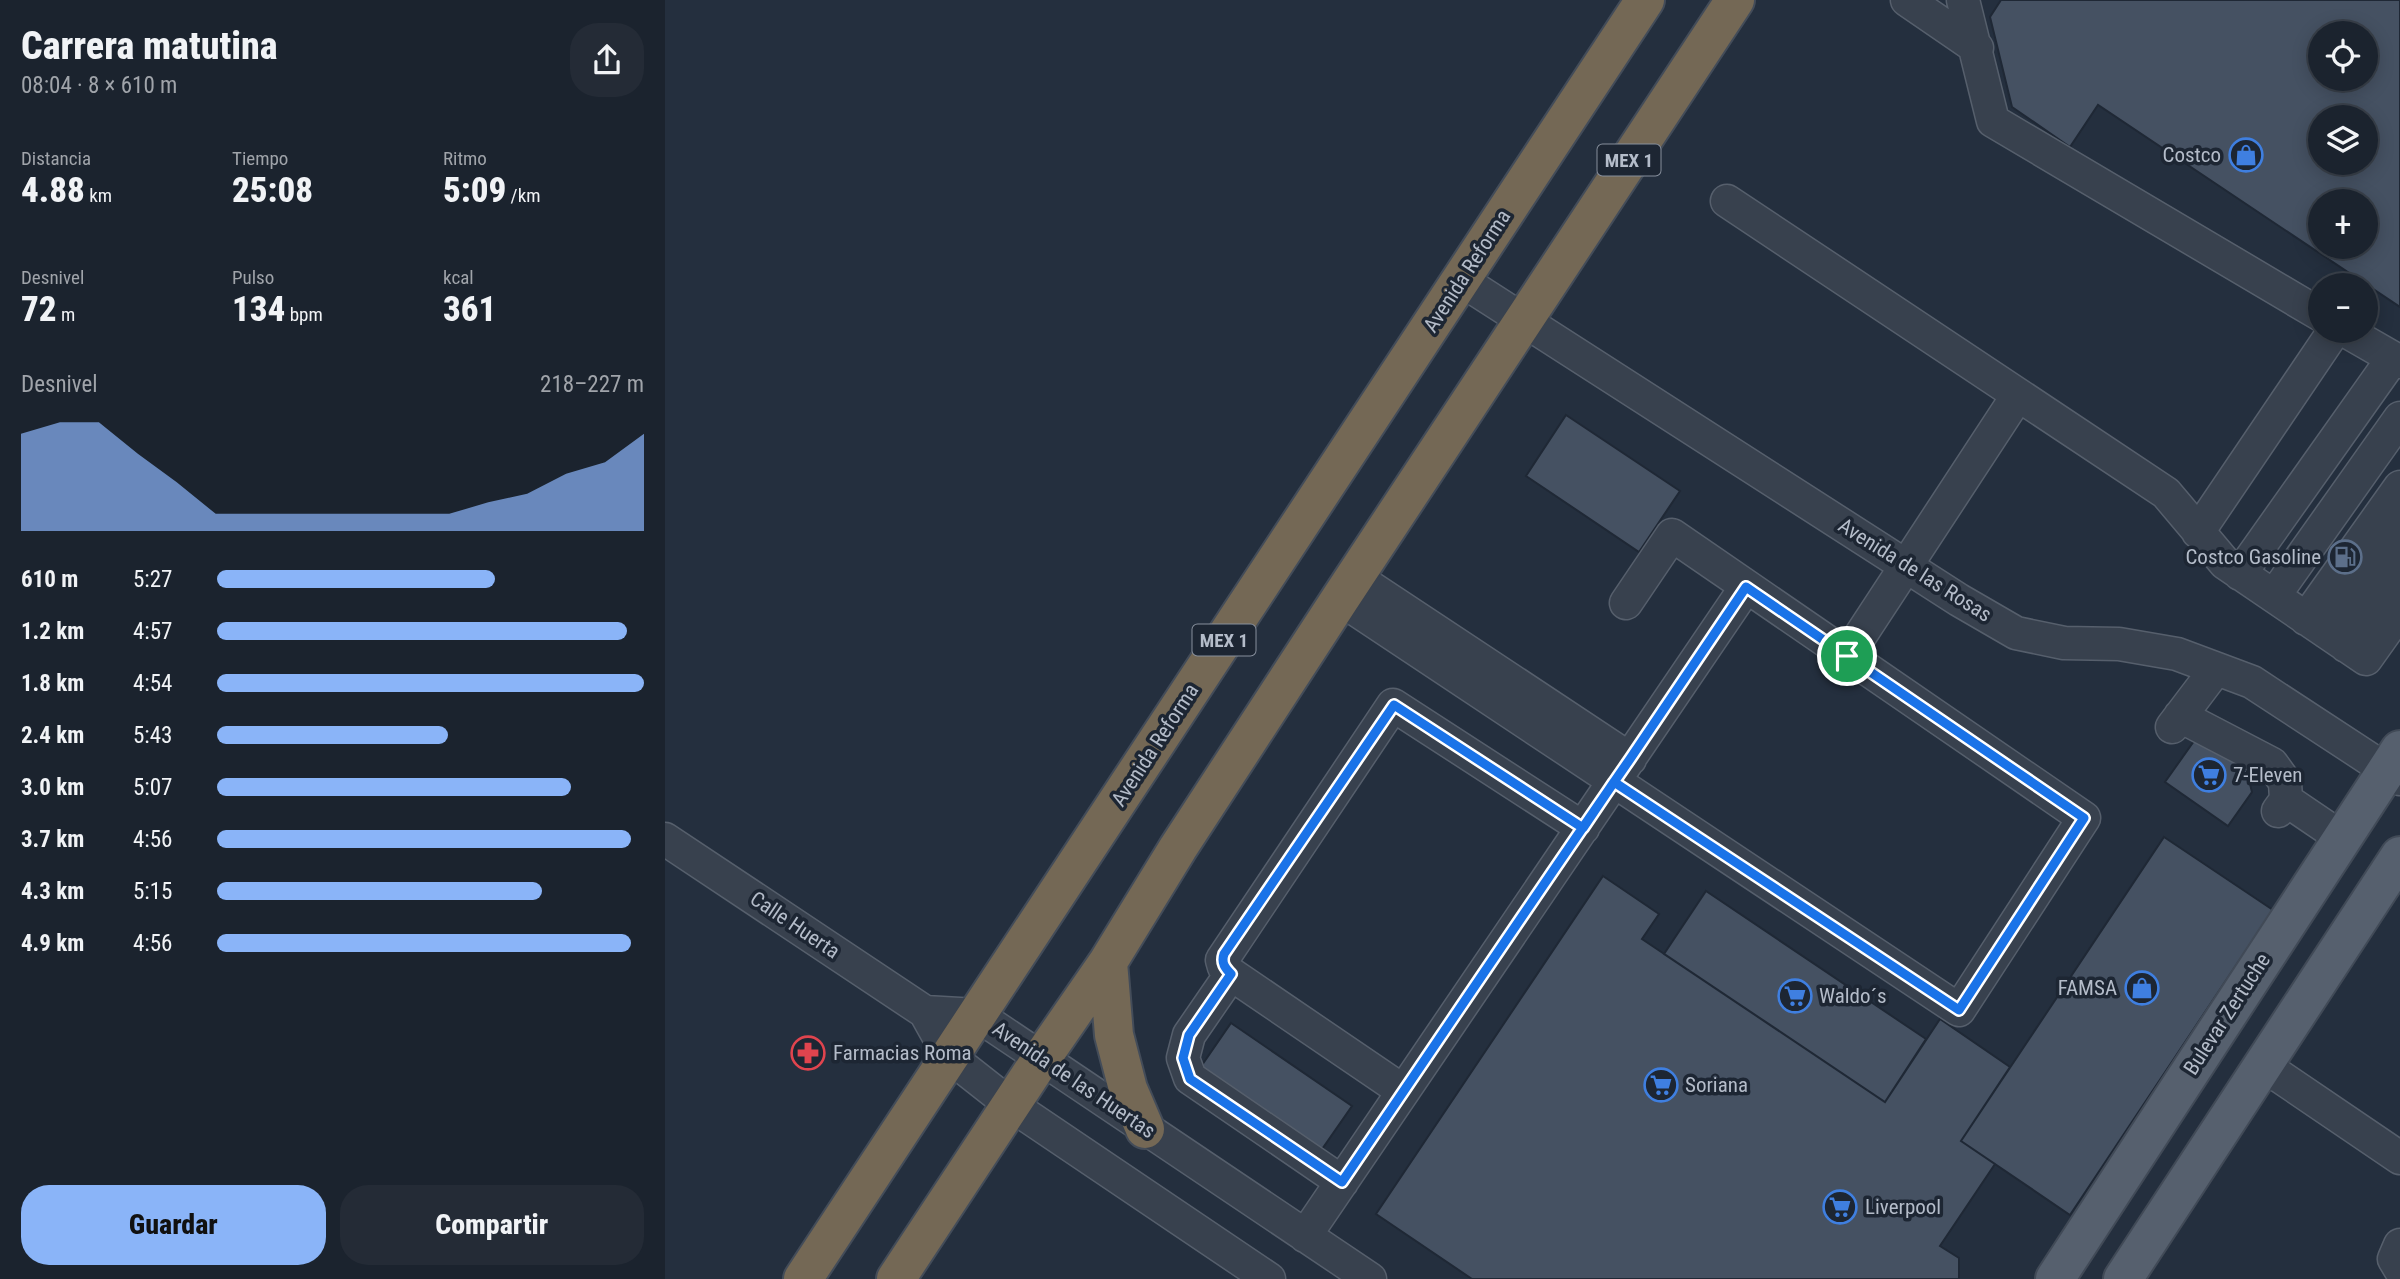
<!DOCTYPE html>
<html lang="es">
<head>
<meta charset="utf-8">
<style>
  body { margin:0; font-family:"Roboto Condensed",sans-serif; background:#242b36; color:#f1f3f6; height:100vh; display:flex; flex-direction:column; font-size:26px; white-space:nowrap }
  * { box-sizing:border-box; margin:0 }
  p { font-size:23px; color:#a0a4aa }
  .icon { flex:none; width:38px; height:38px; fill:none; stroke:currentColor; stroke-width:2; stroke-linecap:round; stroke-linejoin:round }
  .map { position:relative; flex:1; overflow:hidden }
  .drawer { display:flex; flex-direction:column; background:#1b232e; width:665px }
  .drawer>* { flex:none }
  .fabs { position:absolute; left:1643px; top:21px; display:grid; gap:14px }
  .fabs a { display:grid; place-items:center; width:70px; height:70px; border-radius:50%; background:#1b232e; box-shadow:0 4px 18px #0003,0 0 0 2px #39404a; font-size:35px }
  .pin { position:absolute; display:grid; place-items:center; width:60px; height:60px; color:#fff; margin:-30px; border:4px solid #fff; border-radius:50%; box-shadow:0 2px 7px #0007 }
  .round { display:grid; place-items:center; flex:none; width:74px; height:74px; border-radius:28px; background:#242b36 }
  .head { display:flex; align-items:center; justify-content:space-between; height:119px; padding:0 21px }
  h1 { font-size:38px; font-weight:800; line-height:52px }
  .metrics { display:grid; grid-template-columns:repeat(3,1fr); gap:10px; height:119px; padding:7px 21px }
  .metrics div { display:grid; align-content:center }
  .metrics b { font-size:35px; font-weight:800 }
  .metrics small { font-size:19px; font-weight:400 }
  .metrics p { font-size:19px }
  .chart { height:196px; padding:14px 21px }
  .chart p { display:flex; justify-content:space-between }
  .chart svg { width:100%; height:126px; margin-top:7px; fill:#8ab4f8; opacity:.7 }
  .button { display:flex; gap:14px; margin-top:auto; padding:14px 21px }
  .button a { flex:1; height:80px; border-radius:28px; background:#8ab4f8; color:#111; font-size:28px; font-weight:800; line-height:80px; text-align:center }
  .button a+a { background:#242b36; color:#f1f3f6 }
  ul { padding:0 21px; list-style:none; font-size:23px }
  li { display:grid; grid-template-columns:112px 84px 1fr; align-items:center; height:52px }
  li i { height:18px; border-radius:9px; background:#8ab4f8 }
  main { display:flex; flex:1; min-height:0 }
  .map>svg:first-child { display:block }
</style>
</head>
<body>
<main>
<section class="drawer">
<div class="head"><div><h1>Carrera matutina</h1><p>08:04 · 8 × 610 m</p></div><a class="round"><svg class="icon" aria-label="share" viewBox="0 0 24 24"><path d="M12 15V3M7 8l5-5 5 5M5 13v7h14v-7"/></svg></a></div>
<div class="metrics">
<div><p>Distancia</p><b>4.88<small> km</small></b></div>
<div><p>Tiempo</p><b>25:08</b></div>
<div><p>Ritmo</p><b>5:09<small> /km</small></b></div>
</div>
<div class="metrics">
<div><p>Desnivel</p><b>72<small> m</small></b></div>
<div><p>Pulso</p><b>134<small> bpm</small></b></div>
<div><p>kcal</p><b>361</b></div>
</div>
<div class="chart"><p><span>Desnivel</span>218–227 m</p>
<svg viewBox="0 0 160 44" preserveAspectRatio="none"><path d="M0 44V10L10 6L20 6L30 17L40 27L50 38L60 38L70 38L80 38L90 38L100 38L110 38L120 34L130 31L140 24L150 20L160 10V44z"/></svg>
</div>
<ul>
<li><b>610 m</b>5:27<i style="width:65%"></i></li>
<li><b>1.2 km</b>4:57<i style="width:96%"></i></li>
<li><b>1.8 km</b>4:54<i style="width:100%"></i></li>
<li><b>2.4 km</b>5:43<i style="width:54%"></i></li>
<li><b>3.0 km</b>5:07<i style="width:83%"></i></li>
<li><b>3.7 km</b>4:56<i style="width:97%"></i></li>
<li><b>4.3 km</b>5:15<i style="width:76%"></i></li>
<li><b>4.9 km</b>4:56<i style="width:97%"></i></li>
</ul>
<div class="button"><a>Guardar</a><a>Compartir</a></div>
</section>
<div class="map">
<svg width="1735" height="1279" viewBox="0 0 1735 1279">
  <rect width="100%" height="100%" fill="#242f3e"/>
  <path fill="#455162" stroke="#1f2835" stroke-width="2" fill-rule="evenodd" d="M1336 0H1735V307L1433 105 1405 147 1347 107 1325 17ZM1656 33H1701V79H1656ZM1656 117H1701V163H1656ZM1656 201H1701V247H1656Z
    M901 415 1015 491 974 552 861 476Z
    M1534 734 1581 768 1587 792 1563 826 1500 782Z
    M1499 837 1608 910 1405 1215 1296 1141Z
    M938 876 994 914 977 939 1220 1102 1275 1019 1345 1067 1296 1141 1330 1164 1275 1246 1294 1258V1279H807L711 1214Z
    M1041 891 1261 1039 1220 1102 999 954Z
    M566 1023 687 1106 655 1152 535 1068Z"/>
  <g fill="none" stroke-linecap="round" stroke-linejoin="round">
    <defs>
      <path id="minor" d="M1242 0 1312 48
        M1298 0 1328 121 1656 315
        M1062 201 1501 493 1560 563 1701 659 1735 611
        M796 280 1294 600 1351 633 1399 643 1454 644 1512 654 1587 682 1735 779
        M1681 331 1735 362
        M1533 532 1669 331
        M1575 574 1728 358
        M690 577 965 759
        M1609 596 1735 418
        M675 599 1294 1010 1419 818 1007 535 961 603
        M1641 619 1735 487
        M1661 632 1735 527
        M1681 646 1735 571
        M1182 656 1353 395
        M1515 716 1607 764 1620 782 1621 800 1613 811
        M1507 727 1551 669
        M1621 800 1677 838
        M0 839 260 1012 285 1057 346 1105 604 1279
        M566 974 524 1035 518 1058 525 1078 677 1182
        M260 1012 312 1015 705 1279
        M1598 1065 1735 1158
        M738 1091 566 974 559 967 557 960 728 705 918 828
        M640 1236 1081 587
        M1735 1245 1729 1259 1735 1269"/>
      <path id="major" d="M1390 1279 1735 750
        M1458 1279 1735 856"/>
      <path id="highway" d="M443 962 449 1035 463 1089 480 1129
        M138 1279 980 0
        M231 1279 376 1059 443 962 513 848 675 599 1070 0"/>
    </defs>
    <use href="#minor" stroke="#565f6c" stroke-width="35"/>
    <use href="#major" stroke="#414a57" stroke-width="42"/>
    <use href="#highway" stroke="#434c59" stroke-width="42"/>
    <use href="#minor" stroke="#38414e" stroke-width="32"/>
    <use href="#major" stroke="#56606e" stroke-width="38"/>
    <use href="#highway" stroke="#746855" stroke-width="38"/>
  </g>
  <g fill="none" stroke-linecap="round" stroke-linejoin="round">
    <defs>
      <path id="route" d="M1182 656 1081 587 965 759C868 899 773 1041 677 1182L525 1079 518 1058 524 1035 566 974C560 968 556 963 559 954L729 705 918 828 949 782 1294 1010 1419 818 1182 656"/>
    </defs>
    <use href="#route" stroke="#fff" stroke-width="14"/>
    <use href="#route" stroke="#1a73e8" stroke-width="9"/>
  </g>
  <defs>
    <symbol id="shop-ring" viewBox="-11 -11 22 22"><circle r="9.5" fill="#1d2633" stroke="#3f7fe0" stroke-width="1.5"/><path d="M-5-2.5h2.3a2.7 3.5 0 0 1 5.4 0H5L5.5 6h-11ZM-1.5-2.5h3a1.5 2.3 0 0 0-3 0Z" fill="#3f7fe0"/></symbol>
    <symbol id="fuel-ring" viewBox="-11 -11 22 22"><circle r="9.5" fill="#1d2633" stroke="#5c6f8a" stroke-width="1.5"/><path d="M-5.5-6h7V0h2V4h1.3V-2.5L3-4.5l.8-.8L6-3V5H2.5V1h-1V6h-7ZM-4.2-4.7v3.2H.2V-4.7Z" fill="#5c6f8a"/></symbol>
    <symbol id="supermarket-ring" viewBox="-11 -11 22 22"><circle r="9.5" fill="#1d2633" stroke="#3f7fe0" stroke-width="1.5"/><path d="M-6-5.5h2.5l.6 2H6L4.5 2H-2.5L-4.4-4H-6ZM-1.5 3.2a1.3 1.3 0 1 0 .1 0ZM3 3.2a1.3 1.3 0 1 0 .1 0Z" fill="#3f7fe0"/></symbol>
    <symbol id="pharmacy-ring" viewBox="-11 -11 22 22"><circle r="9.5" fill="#1d2633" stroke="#e0444e" stroke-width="1.5"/><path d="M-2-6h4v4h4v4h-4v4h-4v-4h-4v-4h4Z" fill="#e0444e"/></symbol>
  </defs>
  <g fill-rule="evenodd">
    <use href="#shop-ring" x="1562" y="136" width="38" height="38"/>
    <use href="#fuel-ring" x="1661" y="538" width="38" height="38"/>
    <use href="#supermarket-ring" x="1525" y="756" width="38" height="38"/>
    <use href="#shop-ring" x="1458" y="969" width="38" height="38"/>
    <use href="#supermarket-ring" x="1111" y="977" width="38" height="38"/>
    <use href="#pharmacy-ring" x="124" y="1034" width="38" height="38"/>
    <use href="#supermarket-ring" x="977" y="1066" width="38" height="38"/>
    <use href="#supermarket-ring" x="1156" y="1188" width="38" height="38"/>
  </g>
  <g text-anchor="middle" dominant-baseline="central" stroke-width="7" stroke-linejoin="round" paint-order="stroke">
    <g fill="#1d2633" stroke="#878f9c" stroke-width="2">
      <rect x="932.5" y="144.5" width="63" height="31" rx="5"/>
      <rect x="527.5" y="624.5" width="63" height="31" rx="5"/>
    </g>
    <g font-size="19" font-weight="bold" fill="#b4bcc9">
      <text x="964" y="160">MEX 1</text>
      <text x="559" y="640">MEX 1</text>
    </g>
    <g font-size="21" fill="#b4bcc9" stroke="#1d2633" text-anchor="start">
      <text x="1556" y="155" text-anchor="end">Costco</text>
      <text x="1656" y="557" text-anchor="end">Costco Gasoline</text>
      <text x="1568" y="775">7-Eleven</text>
      <text x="1452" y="988" text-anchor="end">FAMSA</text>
      <text x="1154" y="996">Waldo´s</text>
      <text x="168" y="1053">Farmacias Roma</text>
      <text x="1020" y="1085">Soriana</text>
      <text x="1200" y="1207">Liverpool</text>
    </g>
    <g font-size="21" fill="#b4bcc9" stroke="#1d2633">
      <text transform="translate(802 271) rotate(-57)">Avenida Reforma</text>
      <text transform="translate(1250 570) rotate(32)">Avenida de las Rosas</text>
      <text transform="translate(490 745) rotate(-57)">Avenida Reforma</text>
      <text transform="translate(130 925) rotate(34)">Calle Huerta</text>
      <text transform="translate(1562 1014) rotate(-57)">Bulevar Zertuche</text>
      <text transform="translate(409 1080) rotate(34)">Avenida de las Huertas</text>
    </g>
  </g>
</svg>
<div class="fabs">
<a><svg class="icon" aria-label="locate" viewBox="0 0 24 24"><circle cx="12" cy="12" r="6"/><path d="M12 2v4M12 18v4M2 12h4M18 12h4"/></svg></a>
<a><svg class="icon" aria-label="layers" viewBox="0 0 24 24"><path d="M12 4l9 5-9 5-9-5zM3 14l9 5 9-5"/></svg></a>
<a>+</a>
<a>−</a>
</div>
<div class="pin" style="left:1182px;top:656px;background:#1e9e55"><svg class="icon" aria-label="arrive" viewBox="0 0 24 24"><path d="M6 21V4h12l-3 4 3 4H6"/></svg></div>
</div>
</main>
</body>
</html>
